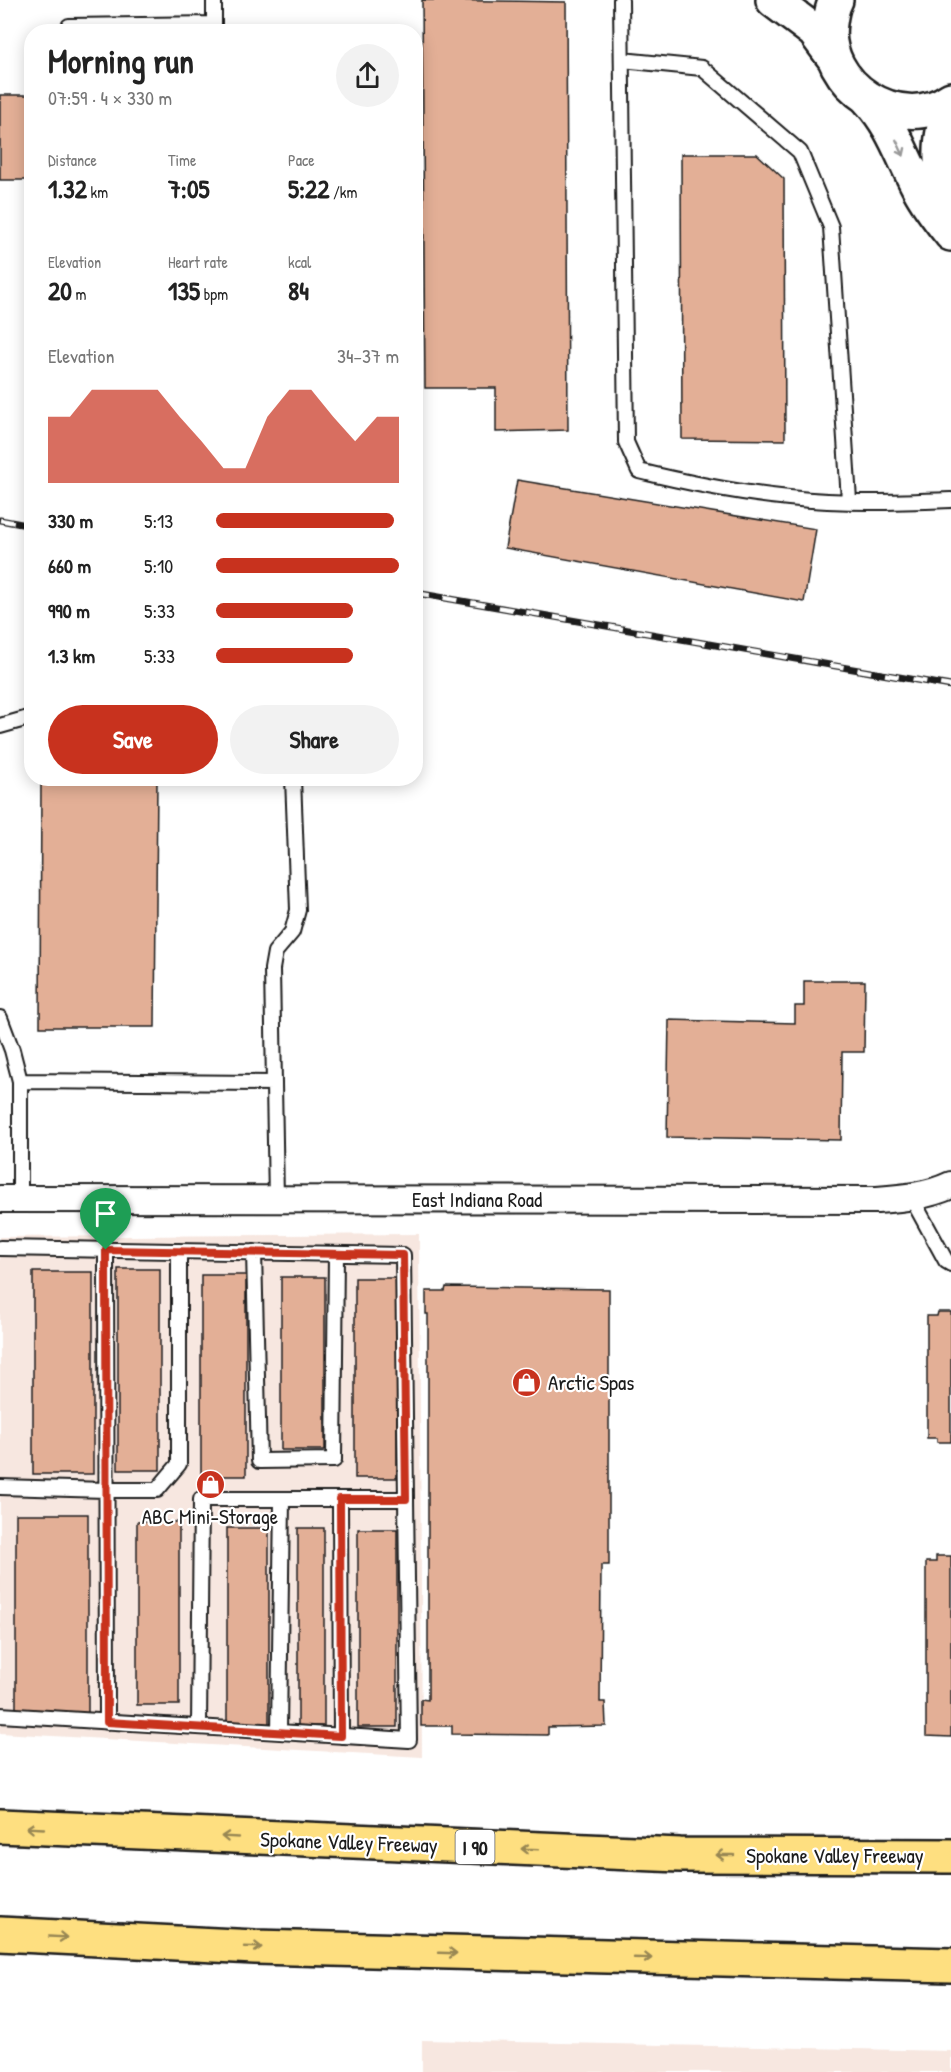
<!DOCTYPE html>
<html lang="en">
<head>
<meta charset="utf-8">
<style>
  body { margin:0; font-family:"Patrick Hand",sans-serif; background:#f2f2f2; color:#222; height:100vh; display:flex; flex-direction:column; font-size:22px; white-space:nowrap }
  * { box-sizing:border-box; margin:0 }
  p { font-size:20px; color:#767676 }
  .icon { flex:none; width:33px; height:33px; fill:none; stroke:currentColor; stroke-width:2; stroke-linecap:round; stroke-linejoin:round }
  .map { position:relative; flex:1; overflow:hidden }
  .sheet { position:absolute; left:24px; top:24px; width:399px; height:762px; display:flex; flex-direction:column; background:#fff; border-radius:24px; box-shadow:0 3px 15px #0003 }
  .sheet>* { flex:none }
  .pin { position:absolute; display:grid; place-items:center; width:51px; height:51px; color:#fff; margin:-62px -26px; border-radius:50% 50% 50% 0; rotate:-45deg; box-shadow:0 0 6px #0007 }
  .pin .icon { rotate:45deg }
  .round { display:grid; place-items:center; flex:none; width:63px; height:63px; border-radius:32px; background:#f2f2f2 }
  .headline { display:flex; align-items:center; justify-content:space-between; height:102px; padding:0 24px }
  h1 { font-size:33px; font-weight:800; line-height:45px }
  .metrics { display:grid; grid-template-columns:repeat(3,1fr); gap:9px; height:102px; padding:6px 24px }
  .metrics div { display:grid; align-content:center }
  .metrics b { font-size:26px; font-weight:800 }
  .metrics small { font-size:16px; font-weight:400 }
  .metrics p { font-size:16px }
  .chart { height:168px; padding:12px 24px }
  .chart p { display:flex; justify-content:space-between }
  .chart svg { width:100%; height:108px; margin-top:6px; fill:#c8321e; opacity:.7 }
  .primary-button { display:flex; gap:12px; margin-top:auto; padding:12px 24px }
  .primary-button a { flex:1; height:69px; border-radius:36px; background:#c8321e; color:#fff; font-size:24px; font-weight:800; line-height:69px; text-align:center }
  .primary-button a+a { background:#f2f2f2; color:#222 }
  ul { padding:0 24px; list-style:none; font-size:20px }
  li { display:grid; grid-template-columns:96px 72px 1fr; align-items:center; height:45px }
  li i { height:15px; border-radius:8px; background:#c8321e }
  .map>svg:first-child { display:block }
</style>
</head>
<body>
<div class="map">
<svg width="951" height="2072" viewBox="0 0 951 2072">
  <rect width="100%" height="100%" fill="#fff"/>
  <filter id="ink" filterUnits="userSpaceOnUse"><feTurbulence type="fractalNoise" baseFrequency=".0167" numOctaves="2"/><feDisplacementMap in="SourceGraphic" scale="12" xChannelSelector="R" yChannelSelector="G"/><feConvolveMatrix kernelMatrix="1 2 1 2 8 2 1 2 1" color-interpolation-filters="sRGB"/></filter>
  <g filter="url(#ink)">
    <path fill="#f7e7e0" d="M419 1234 422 1757 0 1733V1237Z
      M422 2040 951 2051V2072H422Z"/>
    <path fill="#e3af96" stroke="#1c1c1c" stroke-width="1.5" d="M422 0 566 2 568 430 496 432V388H425Z
      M0 95H32V180H0Z
      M681 154H757L784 179 785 440 682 439Z
      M517 480 816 529 804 602 505 548Z
      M41 778H157L155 1027H40Z
      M804 981H865L864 1052H842L841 1140 667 1137 669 1020 795 1023V1006H804Z
      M118 1269H160V1470H118Z
      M33 1272H93V1474H33Z
      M201 1275H246V1476H201Z
      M281 1277H325V1450H281Z
      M355 1278H397V1478H355Z
      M446 1287 609 1289V1565H601L600 1702H605L606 1726 548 1727V1735L452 1734V1726H421V1699L428 1700V1314H426V1291H445Z
      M938 1312H951V1442H937V1438H927V1316H937Z
      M16 1514H88V1713H16Z
      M137 1522H179V1705H137Z
      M227 1528H269V1727H227Z
      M298 1528H324V1726H298Z
      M358 1529H397V1727H358Z
      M936 1556H951V1737L926 1736V1562H936Z"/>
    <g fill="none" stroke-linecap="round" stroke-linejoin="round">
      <defs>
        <path id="service" d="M621 0 626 442 639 471C688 483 739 493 789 498 843 504 898 502 951 500
          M69 26 214 24V0
          M622 60 702 68 800 152 831 227 849 500
          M0 726 32 717
          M0 1018 12 1050 20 1081V1199
          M20 1081 274 1083
          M911 1197 946 1261 951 1264
          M276 1199 272 969 275 952 292 932 298 910 293 778
          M0 1248 403 1255 409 1740 0 1715
          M106 1249 107 1722
          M254 1252 259 1461 334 1460 336 1254
          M0 1487 106 1490H157L179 1464V1251
          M340 1499 341 1736
          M199 1727 201 1499H406
          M279 1732 282 1499"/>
        <path id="minor" d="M0 1199 877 1200C903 1198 928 1196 951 1185"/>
        <path id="tertiary" d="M869 100C894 127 902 157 919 188 928 205 940 220 951 234
          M951 110C931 146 946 190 951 228"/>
        <path id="secondary" d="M773 0 814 31 834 58
          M836 0C832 7 831 15 830 23 821 84 899 136 951 99"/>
        <path id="motorway" d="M0 1826 680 1855 951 1856
          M0 1934 255 1947 951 1965"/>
      </defs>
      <use href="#service" stroke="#1c1c1c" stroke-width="18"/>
      <use href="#minor" stroke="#1c1c1c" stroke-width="30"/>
      <use href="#tertiary" stroke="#1c1c1c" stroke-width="38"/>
      <use href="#secondary" stroke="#1c1c1c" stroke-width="38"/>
      <use href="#motorway" stroke="#1c1c1c" stroke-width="38"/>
      <use href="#service" stroke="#fff" stroke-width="14"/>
      <use href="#minor" stroke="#fff" stroke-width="26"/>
      <use href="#tertiary" stroke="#fff" stroke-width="33"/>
      <use href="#secondary" stroke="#fff" stroke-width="33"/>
      <use href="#motorway" stroke="#fedf80" stroke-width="33"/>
      <defs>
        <path id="rail" d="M0 520 32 526
          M416 593 951 686"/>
      </defs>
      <use href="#rail" stroke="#1c1c1c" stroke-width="7"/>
      <use href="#rail" stroke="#fff" stroke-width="4.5" stroke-dasharray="14" stroke-linecap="butt"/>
    </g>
    <defs><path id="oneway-shaft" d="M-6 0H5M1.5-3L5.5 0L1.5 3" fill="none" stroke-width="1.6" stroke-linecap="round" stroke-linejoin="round" transform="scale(1.5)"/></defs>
    <use stroke="#999" href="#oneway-shaft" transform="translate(900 148) rotate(65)"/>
    <g stroke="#988753">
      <use href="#oneway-shaft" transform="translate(35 1828) rotate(-177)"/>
      <use href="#oneway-shaft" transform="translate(230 1837) rotate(-177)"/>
      <use href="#oneway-shaft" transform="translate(530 1849) rotate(-178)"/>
      <use href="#oneway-shaft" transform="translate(725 1855) rotate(-180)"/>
      <use href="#oneway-shaft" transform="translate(58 1937) rotate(3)"/>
      <use href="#oneway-shaft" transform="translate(253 1947) rotate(2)"/>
      <use href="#oneway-shaft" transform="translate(448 1953) rotate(2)"/>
      <use href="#oneway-shaft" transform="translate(643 1958) rotate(2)"/>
    </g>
  </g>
  <g fill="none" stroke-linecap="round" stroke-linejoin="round" filter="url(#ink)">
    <defs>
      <path id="route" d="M106 1250 403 1255 406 1499H340L341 1736 107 1722Z"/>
    </defs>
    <use href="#route" stroke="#fff" stroke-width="12"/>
    <use href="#route" stroke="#c8321e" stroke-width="8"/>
  </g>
  <defs>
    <symbol id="shop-disc" viewBox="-11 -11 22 22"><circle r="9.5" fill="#c8321e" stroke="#fff"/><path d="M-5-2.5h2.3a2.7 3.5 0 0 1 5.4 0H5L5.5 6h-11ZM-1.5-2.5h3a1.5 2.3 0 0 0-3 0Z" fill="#fff"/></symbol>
  </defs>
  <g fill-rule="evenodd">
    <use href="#shop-disc" x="510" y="1366" width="33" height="33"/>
    <use href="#shop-disc" x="194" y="1468" width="33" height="33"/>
  </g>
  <g text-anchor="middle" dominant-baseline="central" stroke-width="4.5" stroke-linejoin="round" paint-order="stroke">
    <rect fill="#fff" stroke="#606060" stroke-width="1.5" x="455.5" y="1830" width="39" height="34" rx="4.5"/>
    <g font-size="20" font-weight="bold" fill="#1c1c1c">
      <text x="475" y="1847">I 90</text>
    </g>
    <g font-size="21" fill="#1c1c1c" stroke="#fff">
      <text x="477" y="1199">East Indiana Road</text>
      <text transform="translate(349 1842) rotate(2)">Spokane Valley Freeway</text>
      <text x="835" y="1855">Spokane Valley Freeway</text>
    </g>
    <g font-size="21" fill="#1c1c1c" stroke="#fff" text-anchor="start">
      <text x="548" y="1382">Arctic Spas</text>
      <text x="210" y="1516" text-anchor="middle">ABC Mini-Storage</text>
    </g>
  </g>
</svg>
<div class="pin" style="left:106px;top:1250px;background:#1e9e55"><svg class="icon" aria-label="arrive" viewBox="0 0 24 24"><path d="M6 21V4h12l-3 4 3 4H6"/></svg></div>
<section class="sheet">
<div class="headline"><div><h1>Morning run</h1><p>07:59 · 4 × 330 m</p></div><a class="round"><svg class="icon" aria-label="share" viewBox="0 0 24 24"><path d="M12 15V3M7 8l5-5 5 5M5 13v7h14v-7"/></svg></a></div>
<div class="metrics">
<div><p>Distance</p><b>1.32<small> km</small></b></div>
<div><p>Time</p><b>7:05</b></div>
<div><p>Pace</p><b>5:22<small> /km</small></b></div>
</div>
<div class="metrics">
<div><p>Elevation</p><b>20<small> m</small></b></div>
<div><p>Heart rate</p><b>135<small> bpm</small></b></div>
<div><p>kcal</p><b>84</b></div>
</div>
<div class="chart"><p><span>Elevation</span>34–37 m</p>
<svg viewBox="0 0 160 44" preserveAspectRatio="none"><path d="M0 44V17L10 17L20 6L30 6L40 6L50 6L60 17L70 27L80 38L90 38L100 17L110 6L120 6L130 17L140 27L150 17L160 17V44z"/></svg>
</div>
<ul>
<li><b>330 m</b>5:13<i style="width:97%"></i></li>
<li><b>660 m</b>5:10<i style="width:100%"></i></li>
<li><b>990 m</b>5:33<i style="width:75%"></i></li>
<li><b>1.3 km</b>5:33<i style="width:75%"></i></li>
</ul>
<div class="primary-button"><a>Save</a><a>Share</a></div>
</section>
</div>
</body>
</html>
